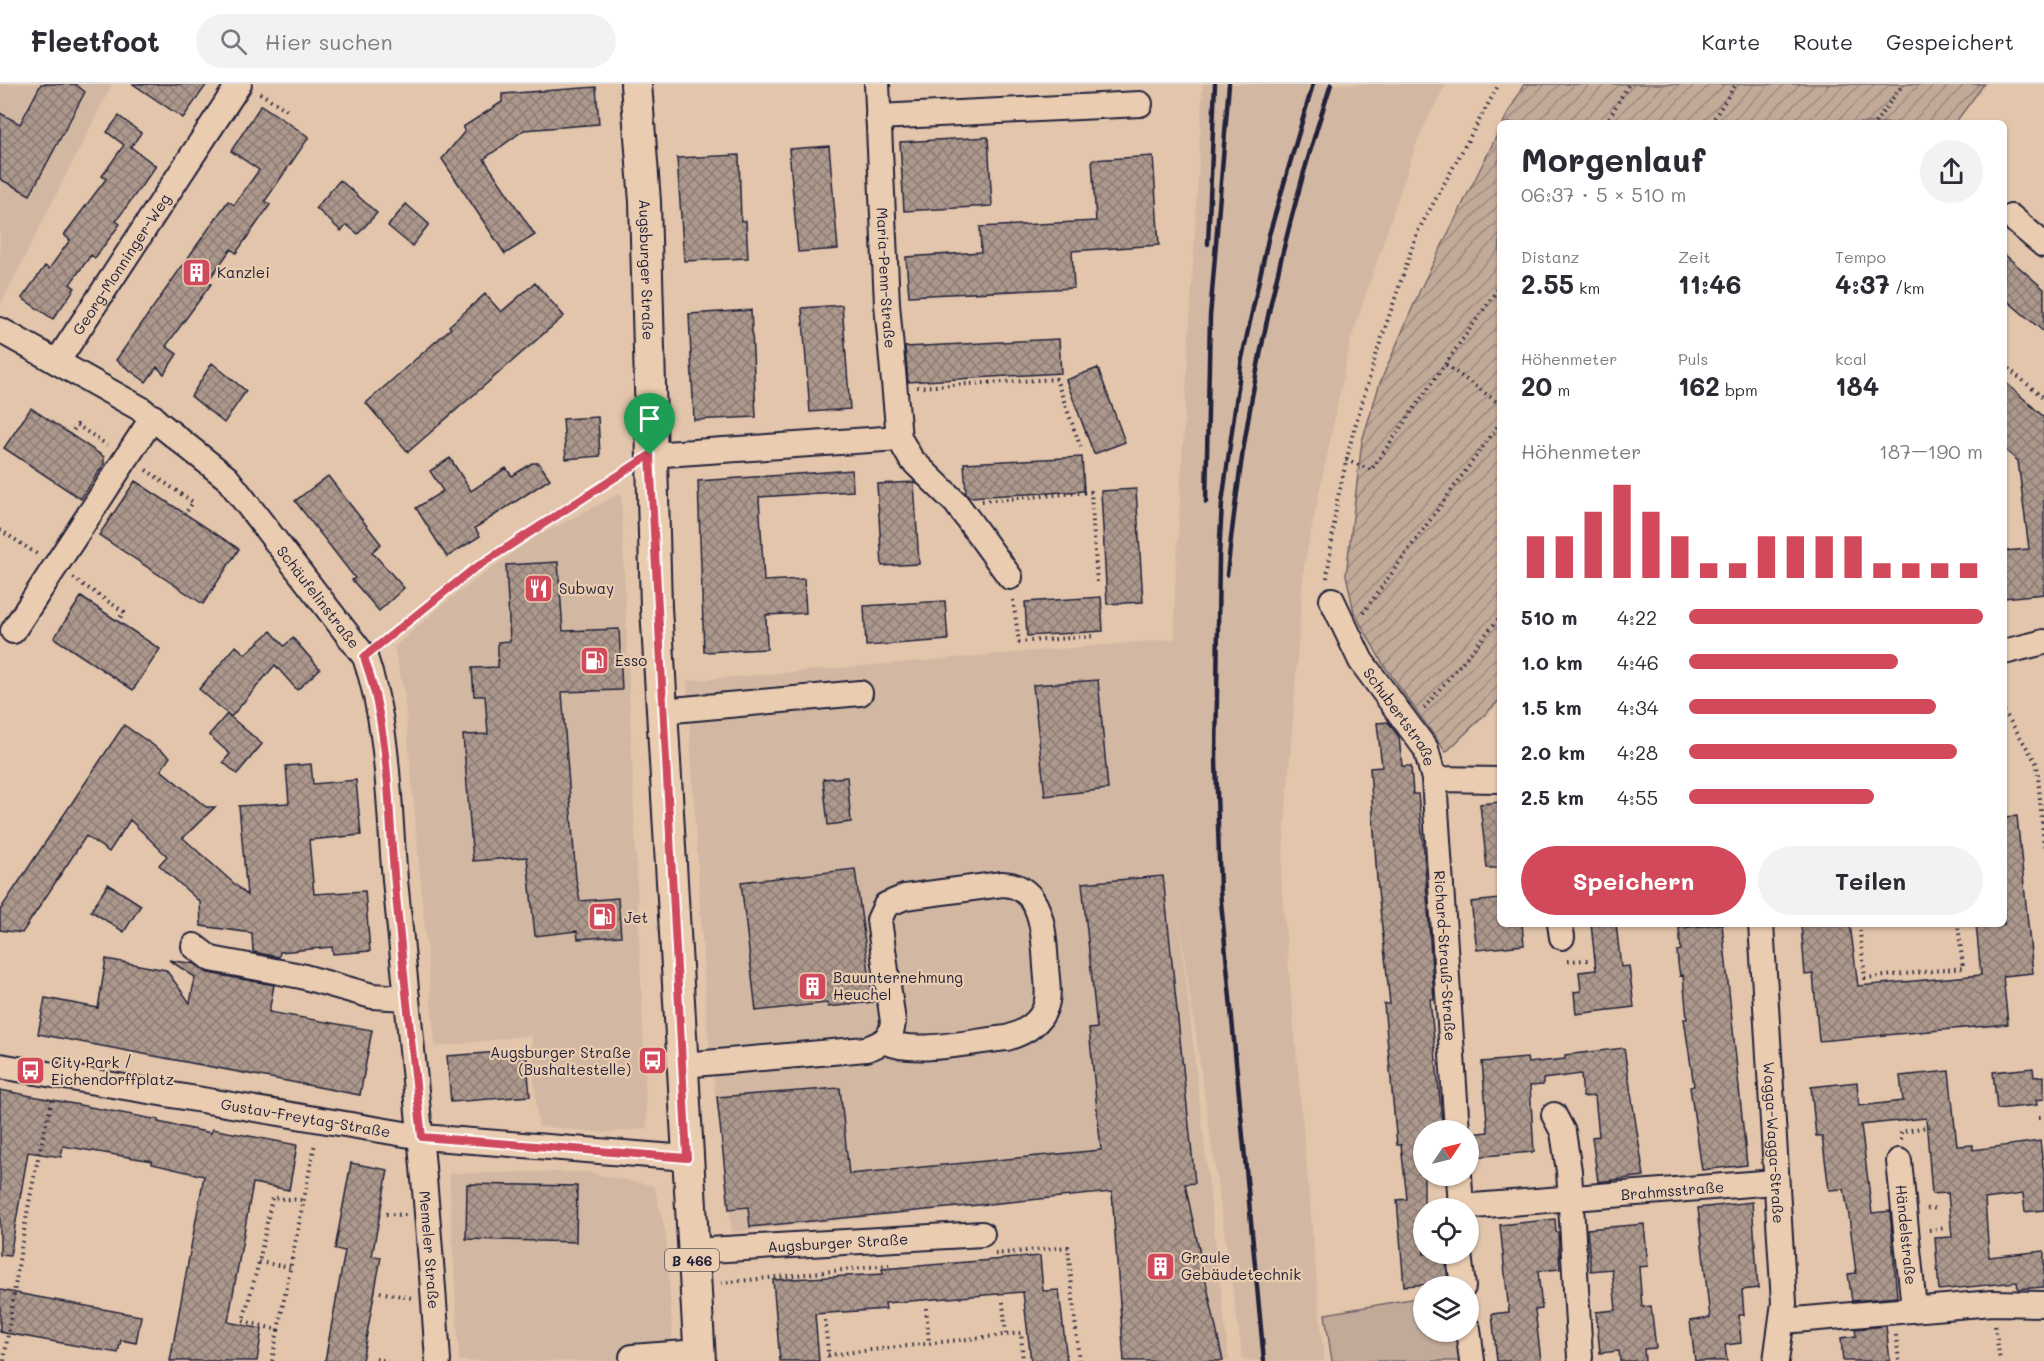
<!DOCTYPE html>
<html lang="de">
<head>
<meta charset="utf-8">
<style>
  body { margin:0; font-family:Mali,sans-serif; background:#f2f2f3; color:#2b2b33; height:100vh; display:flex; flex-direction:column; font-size:22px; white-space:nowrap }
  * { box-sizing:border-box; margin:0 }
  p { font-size:20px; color:#7c7c81 }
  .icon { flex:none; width:33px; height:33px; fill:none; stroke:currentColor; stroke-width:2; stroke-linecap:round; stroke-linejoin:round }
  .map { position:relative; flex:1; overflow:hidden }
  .panel { position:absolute; left:1497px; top:36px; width:510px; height:807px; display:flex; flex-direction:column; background:#fff; border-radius:9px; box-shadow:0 2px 4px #0004 }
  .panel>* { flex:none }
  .needle { width:39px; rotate:55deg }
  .buttons { position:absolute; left:1413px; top:1036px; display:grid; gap:12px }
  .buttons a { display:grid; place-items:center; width:66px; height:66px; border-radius:50%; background:#fff; box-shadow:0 2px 4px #0004; font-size:30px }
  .pin { position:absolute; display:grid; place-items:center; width:51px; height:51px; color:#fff; margin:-62px -26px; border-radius:50% 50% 50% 0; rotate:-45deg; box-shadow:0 0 6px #0007 }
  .pin .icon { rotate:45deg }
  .round { display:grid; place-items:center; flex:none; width:63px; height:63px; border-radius:32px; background:#f2f2f3 }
  .summary { display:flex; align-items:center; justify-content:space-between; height:102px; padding:0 24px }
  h1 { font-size:33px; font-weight:700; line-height:45px }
  .metrics { display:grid; grid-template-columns:repeat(3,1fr); gap:9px; height:102px; padding:6px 24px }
  .metrics div { display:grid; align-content:center }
  .metrics b { font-size:26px; font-weight:700 }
  .metrics small { font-size:16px; font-weight:400 }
  .metrics p { font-size:16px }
  .chart { height:168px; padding:12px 24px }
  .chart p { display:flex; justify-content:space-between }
  .chart svg { width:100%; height:108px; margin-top:6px; stroke:#d1495b; stroke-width:6 }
  .cta { display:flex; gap:12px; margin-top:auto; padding:12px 24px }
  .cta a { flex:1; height:69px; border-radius:36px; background:#d1495b; color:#fff; font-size:24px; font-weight:700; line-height:69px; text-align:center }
  .cta a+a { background:#f2f2f3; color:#2b2b33 }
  ul { padding:0 24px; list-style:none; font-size:20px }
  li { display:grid; grid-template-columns:96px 72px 1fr; align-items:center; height:45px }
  li i { height:15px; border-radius:8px; background:#d1495b }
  header { display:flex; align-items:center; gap:36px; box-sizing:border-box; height:84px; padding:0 30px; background:#fff; border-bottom:2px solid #e1e1e2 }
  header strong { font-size:28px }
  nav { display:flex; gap:33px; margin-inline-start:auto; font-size:21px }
  .search { width:420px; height:54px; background:#f2f2f3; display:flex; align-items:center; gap:15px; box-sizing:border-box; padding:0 21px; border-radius:33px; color:#7c7c81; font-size:22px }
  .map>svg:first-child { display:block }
</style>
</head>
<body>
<header>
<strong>Fleetfoot</strong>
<div class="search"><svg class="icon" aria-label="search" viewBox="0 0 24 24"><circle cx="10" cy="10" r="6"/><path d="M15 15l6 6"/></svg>Hier suchen</div>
<nav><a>Karte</a><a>Route</a><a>Gespeichert</a></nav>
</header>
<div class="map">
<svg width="2044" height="1277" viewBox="0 0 2044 1277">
  <defs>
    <pattern id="garden-furrows" width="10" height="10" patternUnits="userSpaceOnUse" patternTransform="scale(1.5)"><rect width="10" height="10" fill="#c2aa99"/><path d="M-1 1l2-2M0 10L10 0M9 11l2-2" fill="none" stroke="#9d8a7e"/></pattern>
    <pattern id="building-cross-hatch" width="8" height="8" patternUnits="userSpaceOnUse" patternTransform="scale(1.5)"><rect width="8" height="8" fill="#ac988c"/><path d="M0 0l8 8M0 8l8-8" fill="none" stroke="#8c7c74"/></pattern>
  </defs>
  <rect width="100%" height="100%" fill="#e2c5ab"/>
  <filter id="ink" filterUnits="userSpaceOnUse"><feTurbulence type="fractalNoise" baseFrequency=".0167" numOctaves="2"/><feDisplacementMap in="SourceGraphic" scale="12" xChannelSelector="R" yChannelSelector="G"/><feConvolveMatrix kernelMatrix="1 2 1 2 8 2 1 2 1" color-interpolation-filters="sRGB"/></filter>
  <g filter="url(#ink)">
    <path fill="#d2b8a2" d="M0 0H112L0 222Z
      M1203 0H1446L1418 55 1351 255 1304 482 1281 797 1324 1277H1243L1178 828 1229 1277H1124L1111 1108 732 1148 707 941 687 597 1175 555V505Z
      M621 409 647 1044 605 1049 538 1042 531 951 435 963 404 608 394 563 451 514 529 457Z
      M586 1088 654 1102 666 1150 674 1277H459L449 1089Z"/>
    <path fill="#c2aa99" stroke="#72666a" stroke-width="1.5" d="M1423 1213 1424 1248H1458L1462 1277H1332L1325 1230Z"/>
    <path fill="url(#garden-furrows)" stroke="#72666a" stroke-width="1.5" d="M1524 0H1984L1955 39H1503Z
      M1500 45V616L1446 668 1383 580 1354 528 1346 491 1362 357 1380 299 1421 204Z"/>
    <path fill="url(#building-cross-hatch)" stroke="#22223b" stroke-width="1.5" d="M41 0H75L85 8 30 111 0 95V29L20 40Z
      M133 0H207L183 34Z
      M596 3 599 40 524 46 484 75 535 151 505 170 442 75 465 47 463 43 502 18V10Z
      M261 21 309 53 265 117 270 121 236 169 231 165 207 198 211 200 166 262 177 270 164 290 157 283 146 298 116 276 228 117 234 121 259 86 231 67Z
      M119 32 141 49 131 63 156 82 116 137 120 140 95 174 91 171 70 200 75 204 53 235 22 214 45 182 49 185 70 156 64 151 106 95 102 92 124 61 107 48Z
      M988 53 992 122 904 127 900 58Z
      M829 62 838 165 798 168 789 65Z
      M739 71 741 137H746L748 174 684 177 677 74Z
      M1153 72 1159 161 1072 167 1074 204 909 212 906 173 981 168 980 143 1096 137 1092 76Z
      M340 96 377 129 358 150 347 141 341 147 316 124Z
      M406 120 429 140 412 162 388 142Z
      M2004 170 2044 205V248L2004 214Z
      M535 199 564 232 408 368 366 319 451 244 449 242 485 210 501 228Z
      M842 221 850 325 810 328 802 224Z
      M751 226 756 333 694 336 689 230Z
      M1059 255 1061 289 908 298 905 263Z
      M212 279 246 307 224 339 191 312Z
      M1098 284 1125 358 1094 370 1066 296Z
      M2004 297 2044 333V510L2004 514V467L2029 465 2018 377 2004 365Z
      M31 324 104 373V380L81 415 4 364Z
      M598 333 600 372 566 375 563 335Z
      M1082 373 1084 407 969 413 966 409 964 379Z
      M450 374 471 407 506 384 512 392 532 379H539L550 395 475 444 480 452 447 473 416 424 443 407 430 387Z
      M852 386 853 407 759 413 764 497 804 495 806 529 766 531 767 565 704 568 698 397Z
      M328 392 381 460 372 468 404 504 379 527 352 496 355 494 295 417Z
      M135 397 239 465 203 520 99 451Z
      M914 398 919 480 882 482 877 400Z
      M1136 405 1143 518 1107 520 1101 407Z
      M558 478 563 547 619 545 622 606 562 608 576 795 580 817 618 814 621 852 578 855 577 847 535 852 527 773 473 777 463 651 488 650 485 612H474L472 584 498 583V558L510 557 506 481Z
      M81 513 160 565 133 606 54 554Z
      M1101 513 1103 547 1027 552 1025 518Z
      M945 517 948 556 866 562 864 522Z
      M271 547 284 562 293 554 320 585 297 606 275 581 231 633 199 605 236 562 245 570Z
      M1098 596 1108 705 1045 712 1033 601Z
      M227 630 262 660 237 690 223 678 230 670 209 651Z
      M1388 638 1399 653 1402 682H1411L1413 710H1418L1424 768 1434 915H1430L1443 1047H1424V1170H1445L1448 1199 1404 1202 1397 1116 1407 1115 1401 1061H1397L1384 920H1390L1377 796 1370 684 1382 683 1377 639Z
      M124 641 170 673 161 686 206 723H215L183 754 247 811 239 722 289 719 286 682 311 680 313 700 356 696 361 751 309 756 314 810 365 807 370 867 333 870 332 863 280 868 279 873 253 868 252 849 201 842 200 818 159 781 167 772 130 736 109 768 86 752 22 849 0 846V826Z
      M847 693 851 738 828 741 823 695Z
      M1500 718V784H1487L1480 720Z
      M2017 732 2033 889 2003 892 2008 940 1819 957 1813 890 1805 891 1801 840H1850L1858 902 1981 891 1976 840H2004V733Z
      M855 785 873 918 828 923 827 919 756 927 741 798Z
      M1163 792 1195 1099 1185 1100 1223 1277H1124L1112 1108 750 1143 748 1123 729 1125 717 1013 840 1004 849 1090 1101 1066 1089 945 1097 944 1082 799Z
      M108 800 141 821 124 848 91 827Z
      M1500 815V840H1522L1524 861 1477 866 1471 818Z
      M1591 840H1616L1621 883 1629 882 1634 923 1576 930 1574 908 1581 907 1579 888 1596 886Z
      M1722 840 1747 1081 1702 1086 1690 1003 1694 1002 1684 935H1687L1683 891 1680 892 1678 879 1677 867 1681 866 1679 844Z
      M106 875 166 886 190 919 195 893 169 876 195 880 208 889 274 901 269 928 372 946 360 1011 38 950 45 914 98 924Z
      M1624 964 1644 1092 1598 1098 1592 1053 1599 1052 1595 1012 1583 1013 1581 990 1543 995V1001L1530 1002 1534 1068 1472 1073 1471 1050 1488 1048 1482 978 1527 974 1528 979 1565 975V971Z
      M526 966 530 1012 451 1018 447 972Z
      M2033 984 2034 993 2044 992V1015L2036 1016 2037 1021 1997 1025 1993 988Z
      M1949 987 1957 1062 1973 1061V1066L2040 1057 2044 1089V1126L2025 1128 2023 1110 1985 1115 1989 1173 2044 1167V1203L2018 1205 2017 1198 1939 1206 1935 1154 1952 1153 1950 1132 1948 1109 1932 1110 1926 1034 1861 1041 1872 1129 1890 1127 1897 1213 1852 1217 1848 1190 1856 1189 1849 1132 1844 1105 1829 1106 1822 1052H1816L1811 1003 1857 998 1859 1022 1903 1017 1900 992Z
      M0 1006 159 1036 158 1038 211 1049 212 1045 297 1061 289 1106 253 1099 228 1238 262 1245 257 1277H170L204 1092 152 1080V1077L63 1062 61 1073 28 1068 10 1172 0 1171Z
      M351 1079 388 1086 372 1172 381 1173 362 1277H325L345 1167 335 1165Z
      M467 1100 577 1102 576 1158 466 1155Z
      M1752 1118 1758 1204 1742 1206 1744 1231H1739L1741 1259 1725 1261 1727 1277H1695L1690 1237 1710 1234 1698 1124Z
      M1555 1135 1556 1148H1558L1560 1185 1538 1187 1542 1225 1535 1226 1541 1277H1497L1492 1230 1509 1228 1500 1141Z
      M1644 1140 1648 1182 1639 1183 1642 1223 1651 1222 1656 1264 1644 1265 1645 1277H1620L1619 1267 1600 1269 1596 1228 1616 1226 1612 1185 1591 1187 1587 1145Z
      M1040 1172 1043 1207 1059 1206 1067 1277H1031L1023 1208 885 1219 886 1225 815 1230 819 1277H780L773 1196 883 1190 882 1185Z
      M0 1206 141 1232 136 1259 121 1256 118 1269 0 1248Z
      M1886 1242 1890 1277H1843L1841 1254 1856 1252 1855 1245Z"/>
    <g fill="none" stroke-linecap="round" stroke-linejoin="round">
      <defs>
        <g id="minor">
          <path id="s1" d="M877 0 887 220 899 354 911 375 956 419 1010 493"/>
          <path d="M878 33 1140 20"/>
          <path d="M2011 133 2044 161"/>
          <path id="s2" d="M0 246 141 325 227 394 365 573C391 648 388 729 396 806 412 963 428 1120 438 1277"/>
          <path id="s3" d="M57 278 239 0"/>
          <path d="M650 371 899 354"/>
          <path id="s4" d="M1332 516 1361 577 1426 665 1434 695 1500 696"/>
          <path d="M13 547 153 333"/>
          <path d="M2004 568 2044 558"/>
          <path d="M662 627 860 609"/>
          <path id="s5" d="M1434 695 1457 1047"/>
          <path d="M1560 840 1562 853"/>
          <path id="s6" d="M1761 840 1784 1219 1776 1277"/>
          <path d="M194 862 211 875 301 892 372 912 407 914"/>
          <path d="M683 981 866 965C881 960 892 955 893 938L879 836 886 821 905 813 1002 800C1044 801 1044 852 1046 883 1047 897 1050 912 1045 924 1039 941 1023 949 1007 954 973 957 914 972 884 957"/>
          <path id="s7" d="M0 982 422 1053 687 1074"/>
          <path d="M1554 1031 1563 1048 1569 1087 1580 1273"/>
          <path id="s8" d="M1899 1077 1914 1224"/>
          <path d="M1459 1092 1461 1125"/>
          <path id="s9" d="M1461 1123 1775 1098"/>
          <path id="s10" d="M692 1167 982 1150"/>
          <path d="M1459 1170 1463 1203"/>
          <path d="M1783 1237 1992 1219 2044 1220"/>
          <path d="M1468 1245 1472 1277"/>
          <path d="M632 1273 699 1268"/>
        </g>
        <g id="major">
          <path id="s11" d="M636 0 645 118 656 523 700 1277"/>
        </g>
      </defs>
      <use href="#minor" stroke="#22223b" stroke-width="28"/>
      <use href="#major" stroke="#22223b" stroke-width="34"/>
      <path stroke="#22223b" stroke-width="4" stroke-dasharray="1.5 4.5" stroke-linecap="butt" d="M260 9 290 28
        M1606 39 1629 0
        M1711 39 1736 0
        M1875 39 1903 0
        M1446 281 1500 320
        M2004 281 2044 314
        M917 303 1056 295 1081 364
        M70 351 77 341 107 361
        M1346 376 1371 386 1500 202
        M146 386 193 418 185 430
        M982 417 1091 408 1097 499
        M0 446 37 470
        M73 494 124 528 118 537
        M1327 494 1337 417 1353 349 1376 271 1417 149 1499 0
        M1013 516 1019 558 1095 552
        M1363 529 1500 339
        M381 560 497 469 626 385
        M1424 624 1500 533
        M2004 627 2037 680 2044 762
        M1859 840 1865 894 1963 884 1958 840
        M1568 877 1588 876
        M2039 1034H2044
        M1901 1056V1048L1931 1042
        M1927 1125 1938 1124
        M386 1130 406 1131
        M1929 1146 1946 1144
        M995 1170 1068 1163 1079 1277
        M259 1178 290 1183
        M721 1199 889 1181
        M374 1207 412 1214
        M1003 1218 1006 1251
        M926 1224 929 1259
        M825 1236 829 1277
        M1995 1242 2000 1277
        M278 1246 315 1059
        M1896 1251 1899 1277
        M828 1271 1021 1249 1023 1277
        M376 1275 388 1277
        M4 1277C17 1189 29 1100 53 1014
        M272 1277 278 1246 243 1237 259 1178 272 1114 303 1116"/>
      <use href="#minor" stroke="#eaccb0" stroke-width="24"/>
      <use href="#major" stroke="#eaccb0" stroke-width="30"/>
      <path stroke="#22223b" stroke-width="4.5" d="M1208 160 1215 0
        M1206 418 1210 233 1229 0
        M1227 491C1244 325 1279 158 1331 0
        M1264 1277 1220 807 1216 675 1219 473 1222 419 1242 274 1269 151 1313 0"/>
    </g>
  </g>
  <g fill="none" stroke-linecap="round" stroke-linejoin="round" filter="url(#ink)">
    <defs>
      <path id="route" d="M650 371 687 1074 422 1053C412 965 402 878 394 790 388 717 389 642 364 573L472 486Z"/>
    </defs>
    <use href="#route" stroke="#fff" stroke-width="12"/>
    <use href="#route" stroke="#d1495b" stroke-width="8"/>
  </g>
  <defs>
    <symbol id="building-square" viewBox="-11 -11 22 22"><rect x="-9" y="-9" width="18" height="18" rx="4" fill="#d1495b" stroke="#eaccb0"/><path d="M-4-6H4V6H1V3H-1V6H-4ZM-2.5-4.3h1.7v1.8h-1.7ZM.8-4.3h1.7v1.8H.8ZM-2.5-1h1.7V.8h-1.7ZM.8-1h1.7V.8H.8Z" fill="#fff"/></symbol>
    <symbol id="restaurant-square" viewBox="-11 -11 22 22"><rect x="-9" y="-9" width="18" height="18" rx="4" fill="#d1495b" stroke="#eaccb0"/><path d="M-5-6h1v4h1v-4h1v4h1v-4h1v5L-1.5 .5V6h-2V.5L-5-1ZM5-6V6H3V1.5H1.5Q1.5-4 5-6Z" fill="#fff"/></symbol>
    <symbol id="fuel-square" viewBox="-11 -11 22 22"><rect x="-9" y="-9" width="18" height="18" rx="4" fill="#d1495b" stroke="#eaccb0"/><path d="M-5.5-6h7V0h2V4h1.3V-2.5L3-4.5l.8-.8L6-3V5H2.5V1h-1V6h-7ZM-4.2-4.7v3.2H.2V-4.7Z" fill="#fff"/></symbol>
    <symbol id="bus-square" viewBox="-11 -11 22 22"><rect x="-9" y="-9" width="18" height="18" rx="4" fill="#d1495b" stroke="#eaccb0"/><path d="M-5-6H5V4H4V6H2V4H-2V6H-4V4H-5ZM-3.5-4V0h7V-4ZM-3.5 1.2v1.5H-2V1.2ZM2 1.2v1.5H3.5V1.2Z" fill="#fff"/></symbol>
  </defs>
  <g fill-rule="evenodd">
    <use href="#building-square" x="180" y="172" width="33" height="33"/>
    <use href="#restaurant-square" x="522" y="488" width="33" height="33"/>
    <use href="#fuel-square" x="578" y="560" width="33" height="33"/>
    <use href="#fuel-square" x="586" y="816" width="33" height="33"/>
    <use href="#building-square" x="796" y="886" width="33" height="33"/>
    <use href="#bus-square" x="636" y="960" width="33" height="33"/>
    <use href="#bus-square" x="14" y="970" width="33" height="33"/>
    <use href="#building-square" x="1144" y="1166" width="33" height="33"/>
  </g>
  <g text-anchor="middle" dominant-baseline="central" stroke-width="4.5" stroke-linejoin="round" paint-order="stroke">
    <rect fill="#eaccb0" stroke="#5e555e" stroke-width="1.5" x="665" y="1165" width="54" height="22" rx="4.5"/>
    <g font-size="14" font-weight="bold" fill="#22223b">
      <text x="692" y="1176">B 466</text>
    </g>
    <g font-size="15" fill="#22223b" stroke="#eaccb0">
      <text stroke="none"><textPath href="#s3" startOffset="117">Georg-Monninger-Weg</textPath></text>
      <text stroke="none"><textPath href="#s11" startOffset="186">Augsburger Straße</textPath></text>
      <text stroke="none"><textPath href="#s1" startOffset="194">Maria-Penn-Straße</textPath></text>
      <text stroke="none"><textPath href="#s2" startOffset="422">Schäufelinstraße</textPath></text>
      <text stroke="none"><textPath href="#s4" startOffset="136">Schubertstraße</textPath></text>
      <text stroke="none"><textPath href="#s5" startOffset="177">Richard-Strauß-Straße</textPath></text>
      <text stroke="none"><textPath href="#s7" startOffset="310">Gustav-Freytag-Straße</textPath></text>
      <text stroke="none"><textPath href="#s6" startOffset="219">Wagga-Wagga-Straße</textPath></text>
      <text stroke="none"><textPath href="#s9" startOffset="212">Brahmsstraße</textPath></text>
      <text stroke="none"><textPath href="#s8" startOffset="74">Händelstraße</textPath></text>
      <text stroke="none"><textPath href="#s10" startOffset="146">Augsburger Straße</textPath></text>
      <text stroke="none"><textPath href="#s2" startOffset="1095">Memeler Straße</textPath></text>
    </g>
    <g font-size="15" fill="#22223b" stroke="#eaccb0" text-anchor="start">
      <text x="217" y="188">Kanzlei</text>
      <text x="559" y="504">Subway</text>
      <text x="615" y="576">Esso</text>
      <text x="624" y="833">Jet</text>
      <text x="833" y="893">Bauunternehmung<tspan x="833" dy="17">Heuchel</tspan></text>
      <text x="631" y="968" text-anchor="end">Augsburger Straße<tspan x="631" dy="17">(Bushaltestelle)</tspan></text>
      <text x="51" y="978">City Park /<tspan x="51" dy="17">Eichendorffplatz</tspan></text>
      <text x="1181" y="1173">Graule<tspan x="1181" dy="17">Gebäudetechnik</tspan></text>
    </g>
  </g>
</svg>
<div class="buttons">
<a><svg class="needle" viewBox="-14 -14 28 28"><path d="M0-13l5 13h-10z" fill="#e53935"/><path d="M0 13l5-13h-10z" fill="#7c7c81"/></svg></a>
<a><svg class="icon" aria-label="locate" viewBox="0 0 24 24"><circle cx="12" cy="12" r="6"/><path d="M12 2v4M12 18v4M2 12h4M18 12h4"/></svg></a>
<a><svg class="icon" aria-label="layers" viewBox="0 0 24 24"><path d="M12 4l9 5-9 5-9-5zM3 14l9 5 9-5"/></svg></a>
</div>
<div class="pin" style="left:650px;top:371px;background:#1e9e55"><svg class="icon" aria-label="arrive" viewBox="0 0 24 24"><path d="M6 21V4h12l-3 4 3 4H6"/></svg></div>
<section class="panel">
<div class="summary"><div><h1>Morgenlauf</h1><p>06:37 · 5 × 510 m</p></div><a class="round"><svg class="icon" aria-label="share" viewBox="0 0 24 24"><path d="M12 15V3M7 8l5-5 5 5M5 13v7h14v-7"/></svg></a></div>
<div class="metrics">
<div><p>Distanz</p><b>2.55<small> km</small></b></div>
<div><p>Zeit</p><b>11:46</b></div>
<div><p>Tempo</p><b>4:37<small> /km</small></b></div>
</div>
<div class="metrics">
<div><p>Höhenmeter</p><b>20<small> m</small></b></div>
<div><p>Puls</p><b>162<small> bpm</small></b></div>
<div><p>kcal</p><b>184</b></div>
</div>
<div class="chart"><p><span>Höhenmeter</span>187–190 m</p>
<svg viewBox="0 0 160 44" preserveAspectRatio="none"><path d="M5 44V27M15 44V27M25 44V17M35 44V6M45 44V17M55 44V27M65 44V38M75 44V38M85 44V27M95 44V27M105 44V27M115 44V27M125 44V38M135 44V38M145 44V38M155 44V38"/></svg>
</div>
<ul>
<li><b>510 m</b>4:22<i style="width:100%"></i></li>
<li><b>1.0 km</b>4:46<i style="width:71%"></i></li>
<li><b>1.5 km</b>4:34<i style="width:84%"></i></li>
<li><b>2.0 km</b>4:28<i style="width:91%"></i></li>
<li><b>2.5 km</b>4:55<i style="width:63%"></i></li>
</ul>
<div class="cta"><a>Speichern</a><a>Teilen</a></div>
</section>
</div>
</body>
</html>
